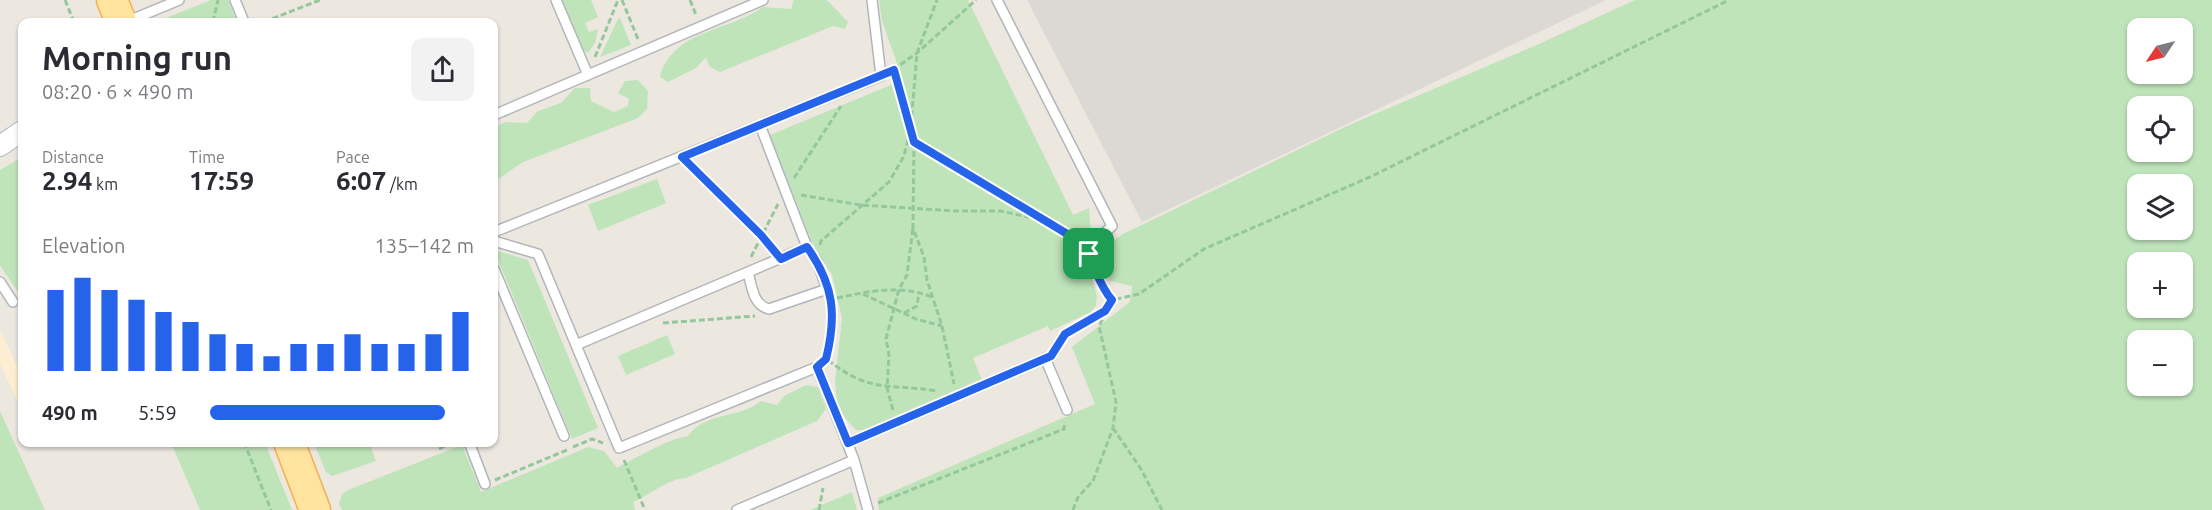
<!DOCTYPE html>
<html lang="en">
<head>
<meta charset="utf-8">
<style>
  body { margin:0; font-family:Ubuntu,sans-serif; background:#f2f2f3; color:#2b2b33; height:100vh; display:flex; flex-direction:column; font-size:22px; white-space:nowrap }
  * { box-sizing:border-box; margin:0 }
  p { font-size:20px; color:#7c7c81 }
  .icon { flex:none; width:33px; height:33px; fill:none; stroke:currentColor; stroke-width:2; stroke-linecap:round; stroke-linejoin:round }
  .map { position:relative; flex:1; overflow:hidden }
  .drawer { position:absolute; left:18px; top:18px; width:480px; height:429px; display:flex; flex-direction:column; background:#fff; border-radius:12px; box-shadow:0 2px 4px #0004 }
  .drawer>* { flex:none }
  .needle { width:39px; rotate:235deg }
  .tools { position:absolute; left:2127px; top:18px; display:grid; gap:12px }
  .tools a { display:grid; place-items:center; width:66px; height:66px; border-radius:12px; background:#fff; box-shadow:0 2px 4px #0004; font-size:30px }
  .pin { position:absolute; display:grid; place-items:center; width:51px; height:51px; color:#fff; margin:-26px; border-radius:12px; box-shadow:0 3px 9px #0006 }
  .round { display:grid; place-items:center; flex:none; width:63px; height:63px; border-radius:12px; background:#f2f2f3 }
  .head { display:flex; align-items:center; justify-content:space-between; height:102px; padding:0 24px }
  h1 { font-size:33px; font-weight:700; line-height:45px }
  .stats { display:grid; grid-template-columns:repeat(3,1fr); gap:9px; height:102px; padding:6px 24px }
  .stats div { display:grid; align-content:center }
  .stats b { font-size:26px; font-weight:700 }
  .stats small { font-size:16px; font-weight:400 }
  .stats p { font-size:16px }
  .chart { height:168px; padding:12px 24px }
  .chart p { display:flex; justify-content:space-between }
  .chart svg { width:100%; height:108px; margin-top:6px; stroke:#2563eb; stroke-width:6 }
  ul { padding:0 24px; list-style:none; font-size:20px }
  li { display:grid; grid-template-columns:96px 72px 1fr; align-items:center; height:45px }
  li i { height:15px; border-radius:8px; background:#2563eb }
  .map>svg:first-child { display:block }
</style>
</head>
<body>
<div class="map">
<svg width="2212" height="510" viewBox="0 0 2212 510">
  <rect width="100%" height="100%" fill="#ece7df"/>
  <path fill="#feeed1" d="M0 330 22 377V411L0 364Z"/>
  <path fill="#dcd9d4" d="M1027 0H1606L1142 222Z"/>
  <path fill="#bfe4ba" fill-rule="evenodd" d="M211 0H228L237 22H156Z
    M562 0H591L598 17 585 23 589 32 598 29 595 43 588 53 583 50Z
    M794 0H827L848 22 845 29 833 26 720 72 710 67 706 57 696 68 668 82 660 77C672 30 730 31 763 7L791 9Z
    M879 0H968L1073 215 1089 208 1091 238 1086 260 1097 296 1096 305 1091 312 1050 331 1048 326 973 358 982 380 863 430H856L845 418 837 402 835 382 842 318 832 275 812 242 770 135 903 80 882 21Z
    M1635 0H2212V510H879L878 498 1095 404 1072 347 1130 302 1132 286 1110 281 1104 261 1107 245 1123 234 1347 126 1539 44ZM2138 28H2182V74H2138ZM2138 106H2182V152H2138ZM2138 184H2182V230H2138ZM2138 262H2182V308H2138ZM2138 340H2182V386H2138Z
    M620 18 631 45 600 57 618 19Z
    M638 80 648 91 647 109 638 118 523 162 494 182V128L505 122 527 123 538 111 561 103 575 88H590L591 101 614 112 628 106 629 99 618 93 625 81Z
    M22 157V298L0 265V170Z
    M657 179 666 203 598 231 588 205Z
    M494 250 528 260 598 428 572 439Z
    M667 335 675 354 626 375 618 356Z
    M806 385 818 387 826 409 817 421 686 478C667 479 650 495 633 502L635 510H342L339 504 342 494 348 490 462 445 481 492 588 447 604 451 617 468C637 457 668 439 688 436 706 411 737 420 761 401L777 405 784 396Z
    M0 411 45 510H0Z
    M171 443H265L292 510H200Z
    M314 443H369L376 461 332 476 326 472Z
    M852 492 857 510H810Z"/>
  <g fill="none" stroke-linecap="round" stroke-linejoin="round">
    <defs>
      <path id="service" d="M235 0 244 22
        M556 0 588 75
        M997 0 1112 226 1096 241 1089 254
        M126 22 179 0
        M494 115 763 0
        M494 232 881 76 872 0
        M494 241 538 254 619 448 817 367 854 460 737 510
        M494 269 564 436
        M748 272C752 287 753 305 769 309L827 289 817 261 807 247 760 125
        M0 282 13 302
        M576 345 807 247
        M1045 358 1067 410
        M469 442 485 484
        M848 443 1051 356
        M854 460 868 510"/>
      <path id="minor" d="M0 146 22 131"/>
      <path id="primary" d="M112 0 121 22
        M289 442 315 510"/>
    </defs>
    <use href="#service" stroke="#b2b6ba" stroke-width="12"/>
    <use href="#minor" stroke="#b2b6ba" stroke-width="22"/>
    <use href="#primary" stroke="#f3b151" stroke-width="33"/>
    <path stroke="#95c79d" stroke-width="3" stroke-dasharray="6 3" stroke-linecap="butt" d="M65 0 74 22
      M622 0 638 39
      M690 0 696 15
      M213 22 218 0
      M264 22 320 0
      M595 57 618 0
      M893 70 917 53 976 0
      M895 74 914 142 941 156 1081 243
      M911 125 917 53 937 0
      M914 142 913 228 924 257 927 280 942 326 954 384
      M690 165 772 248
      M794 178 841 106
      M801 195 861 205 955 211H1001L1041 220
      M820 245 821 241 889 182 904 156 910 131
      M751 257 778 204
      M1093 264 1103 290 1112 300 1139 294 1204 249 1370 177 1729 0
      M863 294 916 319 942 326
      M837 298C870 291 903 284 934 298
      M904 313 917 306 919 292
      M663 323 755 316
      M1057 347 1065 334 1103 312
      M827 358 833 326 831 300
      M828 360C871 394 888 383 937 391
      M893 410 887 388 889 355 886 339 899 289 907 275 913 228
      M1113 428 1141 469 1162 510
      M244 442 271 510
      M573 447 592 439 603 443
      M439 449 454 442
      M624 460 645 510
      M495 480 567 450
      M878 503 1064 429 1065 422
      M819 510 823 488
      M1073 510 1078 497 1093 481 1113 428 1116 402 1099 326 1112 300"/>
    <use href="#service" stroke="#fff" stroke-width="9"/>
    <use href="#minor" stroke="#fff" stroke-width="20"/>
    <use href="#primary" stroke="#ffe4a0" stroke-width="30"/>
  </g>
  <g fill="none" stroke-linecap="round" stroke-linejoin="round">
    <defs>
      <path id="route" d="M894 70 914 142 1079 241C1094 260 1097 283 1112 300L1105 311 1065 334 1051 356 848 443 817 367 826 359C837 315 834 285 807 247L781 259 761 235 682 157Z"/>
    </defs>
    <use href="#route" stroke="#fff" stroke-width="12"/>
    <use href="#route" stroke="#2563eb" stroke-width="8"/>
  </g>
</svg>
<div class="tools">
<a><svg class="needle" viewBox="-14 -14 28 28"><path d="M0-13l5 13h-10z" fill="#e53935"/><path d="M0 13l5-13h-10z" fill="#7c7c81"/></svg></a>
<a><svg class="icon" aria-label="locate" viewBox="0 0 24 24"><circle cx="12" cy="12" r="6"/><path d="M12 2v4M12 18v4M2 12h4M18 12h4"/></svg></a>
<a><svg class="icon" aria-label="layers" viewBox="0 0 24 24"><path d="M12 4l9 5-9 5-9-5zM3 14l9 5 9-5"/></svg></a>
<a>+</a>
<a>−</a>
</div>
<div class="pin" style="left:1089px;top:254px;background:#1e9e55"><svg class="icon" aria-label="arrive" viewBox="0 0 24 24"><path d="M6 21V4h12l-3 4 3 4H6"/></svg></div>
<section class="drawer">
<div class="head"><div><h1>Morning run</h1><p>08:20 · 6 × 490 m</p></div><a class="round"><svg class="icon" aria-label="share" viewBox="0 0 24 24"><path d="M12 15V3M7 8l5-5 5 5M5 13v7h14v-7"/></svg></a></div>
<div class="stats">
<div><p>Distance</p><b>2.94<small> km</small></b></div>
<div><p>Time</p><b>17:59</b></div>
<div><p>Pace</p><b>6:07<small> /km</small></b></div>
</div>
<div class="chart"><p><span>Elevation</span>135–142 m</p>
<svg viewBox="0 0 160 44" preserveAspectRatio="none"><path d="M5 44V11M15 44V6M25 44V11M35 44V15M45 44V20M55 44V24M65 44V29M75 44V33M85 44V38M95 44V33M105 44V33M115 44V29M125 44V33M135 44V33M145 44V29M155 44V20"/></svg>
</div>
<ul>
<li><b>490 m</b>5:59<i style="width:89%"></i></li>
</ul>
</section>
</div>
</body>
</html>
